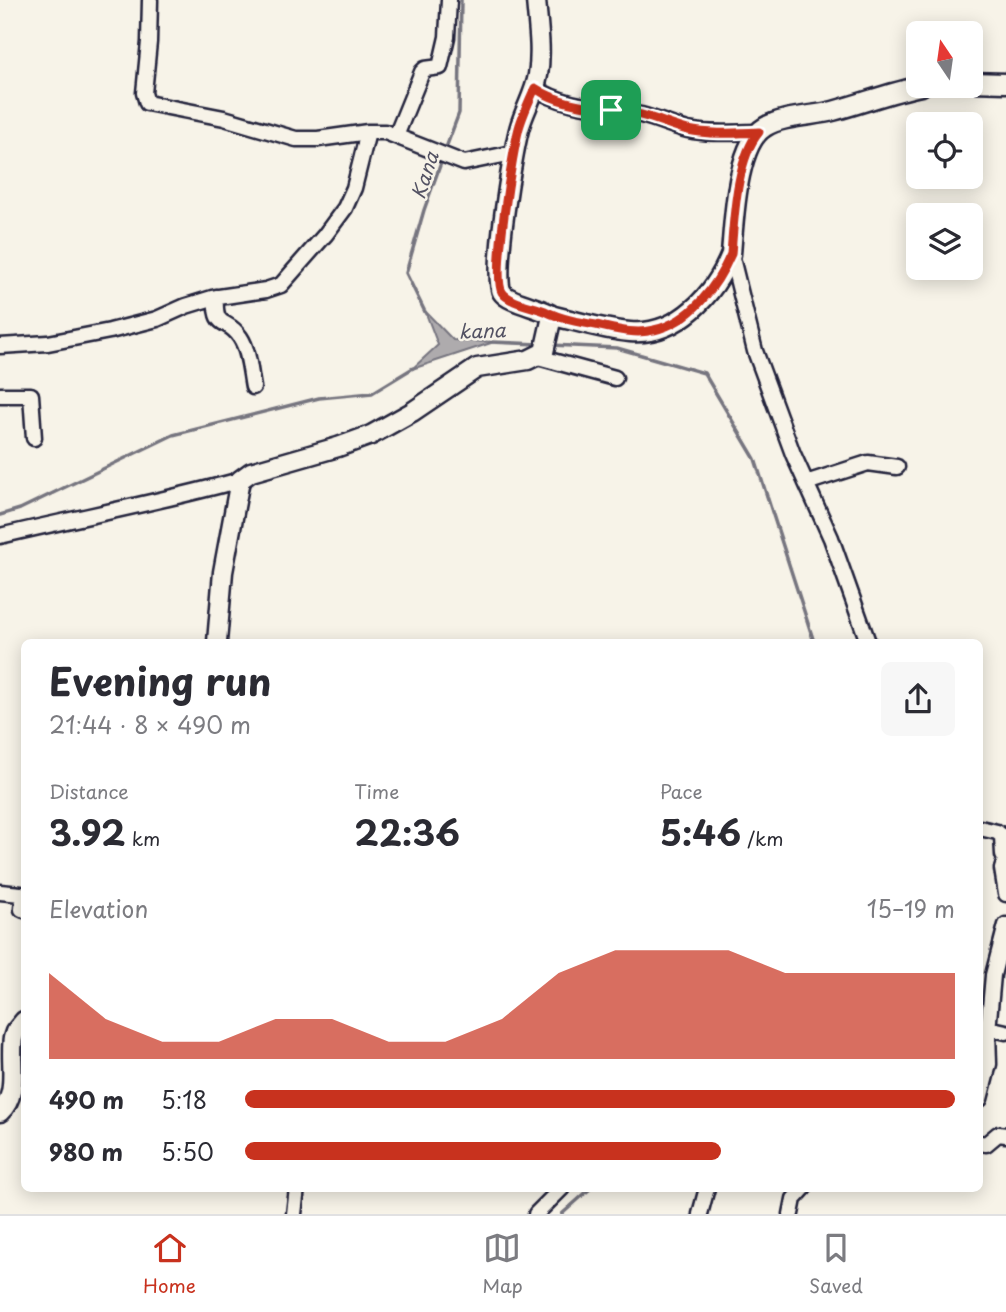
<!DOCTYPE html>
<html lang="en">
<head>
<meta charset="utf-8">
<style>
  body { margin:0; font-family:"Playpen Sans",sans-serif; background:#f7f7f7; color:#2b2b33; height:100vh; display:flex; flex-direction:column; font-size:26px; white-space:nowrap }
  * { box-sizing:border-box; margin:0 }
  p { font-size:23px; color:#7c7c81 }
  .icon { flex:none; width:38px; height:38px; fill:none; stroke:currentColor; stroke-width:2; stroke-linecap:round; stroke-linejoin:round }
  .map { position:relative; flex:1; overflow:hidden }
  .side { position:absolute; left:21px; top:639px; width:962px; height:553px; display:flex; flex-direction:column; background:#fff; border-radius:10px; box-shadow:0 4px 18px #0003 }
  .side>* { flex:none }
  .needle { width:46px; rotate:347deg }
  .fabs { position:absolute; left:906px; top:21px; display:grid; gap:14px }
  .fabs a { display:grid; place-items:center; width:77px; height:77px; border-radius:10px; background:#fff; box-shadow:0 4px 18px #0003; font-size:35px }
  .pin { position:absolute; display:grid; place-items:center; width:60px; height:60px; color:#fff; margin:-30px; border-radius:14px; box-shadow:0 4px 10px #0006 }
  .round { display:grid; place-items:center; flex:none; width:74px; height:74px; border-radius:10px; background:#f7f7f7 }
  .head { display:flex; align-items:center; justify-content:space-between; height:119px; padding:0 28px }
  h1 { font-size:38px; font-weight:700; line-height:52px }
  .metrics { display:grid; grid-template-columns:repeat(3,1fr); gap:10px; height:119px; padding:7px 28px }
  .metrics div { display:grid; align-content:center }
  .metrics b { font-size:35px; font-weight:700 }
  .metrics small { font-size:19px; font-weight:400 }
  .metrics p { font-size:19px }
  .chart { height:196px; padding:14px 28px }
  .chart p { display:flex; justify-content:space-between }
  .chart svg { width:100%; height:126px; margin-top:7px; fill:#c8321e; opacity:.7 }
  ul { padding:0 28px; list-style:none; font-size:23px }
  li { display:grid; grid-template-columns:112px 84px 1fr; align-items:center; height:52px }
  li i { height:18px; border-radius:9px; background:#c8321e }
  .tabs { display:flex; justify-content:space-around; align-items:center; height:98px; border-top:2px solid #e1e1e2; background:#fff; font-size:19px; color:#7c7c81 }
  .tabs a { display:grid; justify-items:center; gap:4px }
  .tabs .on { color:#c8321e }
  .map>svg:first-child { display:block }
</style>
</head>
<body>
<div class="map">
<svg width="1006" height="1214" viewBox="0 0 1006 1214">
  <rect width="100%" height="100%" fill="#f7f3e8"/>
  <filter id="ink" filterUnits="userSpaceOnUse"><feTurbulence type="fractalNoise" baseFrequency=".0143" numOctaves="2"/><feDisplacementMap in="SourceGraphic" scale="14" xChannelSelector="R" yChannelSelector="G"/><feConvolveMatrix kernelMatrix="1 2 1 2 8 2 1 2 1" color-interpolation-filters="sRGB"/></filter>
  <g filter="url(#ink)">
    <path fill="#aeabad" stroke="#76747f" stroke-width="2" d="M425 311 453 340 494 342 412 369 438 345Z"/>
    <g fill="none" stroke-linecap="round" stroke-linejoin="round">
      <path stroke="#76747f" stroke-width="3.5" d="M444 153 459 113 461 0
        M426 314 406 273 424 210 442 160
        M491 342 539 344
        M550 345 617 348 704 373 755 459 814 642
        M0 515 20 509 173 435 319 398 372 393 413 368
        M562 1214 591 1188"/>
      <defs>
        <path id="minor" d="M150 0 149 42 144 93 147 103 224 118 296 139H318L368 132
          M535 88C565 108 606 108 641 115 657 119 672 126 688 130 711 135 735 132 759 132
          M396 136 422 72 425 69 440 67 447 37 449 0
          M731 254 755 351 793 454 831 538 868 642
          M216 297C214 331 227 317 240 337 249 350 250 372 253 387
          M0 346 48 343 110 331 157 319 186 306 212 298 266 290 281 285 325 235 345 208 354 188 368 132H385L464 163 513 153
          M538 357 615 378
          M0 395H31L34 438
          M806 483 868 463 897 467
          M0 536C80 517 161 502 240 480
          M980 828 997 832 1002 836 1003 855 1006 861
          M1005 860 1002 869 1006 894
          M0 892 21 894 23 899 22 909 24 910
          M988 1028 1006 1032
          M980 1099 989 1064 988 1031 993 975 1006 925
          M980 1143 986 1144 998 1134 1006 1135
          M294 1214 297 1188
          M536 1214 562 1188
          M700 1214 707 1188
          M791 1214 794 1199 804 1188"/>
        <path id="tertiary" d="M971 82 1006 83
          M550 315C576 321 604 330 630 332 678 336 715 294 731 254 734 222 736 144 765 127 782 116 814 116 833 111 863 103 891 92 921 86
          M217 642 223 572 240 480 251 472 338 447 371 435 412 412 477 368 528 360 544 352 551 321 550 314C538 307 508 302 502 292 492 276 513 149 520 126 525 109 535 93 538 75 542 51 538 25 536 0
          M0 1112C20 1094 9 1062 13 1038L15 1032 24 1021"/>
      </defs>
      <use href="#minor" stroke="#22223b" stroke-width="19"/>
      <use href="#tertiary" stroke="#22223b" stroke-width="23"/>
      <use href="#minor" stroke="#f7f3e8" stroke-width="14"/>
      <use href="#tertiary" stroke="#f7f3e8" stroke-width="18"/>
    </g>
  </g>
  <g fill="none" stroke-linecap="round" stroke-linejoin="round" filter="url(#ink)">
    <defs>
      <path id="route" d="M535 88C566 109 606 107 641 115 657 119 672 126 688 130 711 135 735 133 759 132 736 159 734 219 731 254 717 286 691 322 654 330 635 335 615 329 596 325 578 322 561 319 545 311 533 306 509 303 502 292 492 275 513 150 519 128 523 114 529 101 535 88Z"/>
    </defs>
    <use href="#route" stroke="#fff" stroke-width="14"/>
    <use href="#route" stroke="#c8321e" stroke-width="9"/>
  </g>
  <g text-anchor="middle" dominant-baseline="central" stroke-width="5" stroke-linejoin="round" paint-order="stroke">
    <g font-size="19" font-style="italic" fill="#535263" stroke="#f7f3e8">
      <text transform="translate(424 175) rotate(-72)">Kana</text>
      <text transform="translate(482 330) rotate(-2)">kana</text>
    </g>
  </g>
</svg>
<div class="fabs">
<a><svg class="needle" viewBox="-14 -14 28 28"><path d="M0-13l5 13h-10z" fill="#e53935"/><path d="M0 13l5-13h-10z" fill="#7c7c81"/></svg></a>
<a><svg class="icon" aria-label="locate" viewBox="0 0 24 24"><circle cx="12" cy="12" r="6"/><path d="M12 2v4M12 18v4M2 12h4M18 12h4"/></svg></a>
<a><svg class="icon" aria-label="layers" viewBox="0 0 24 24"><path d="M12 4l9 5-9 5-9-5zM3 14l9 5 9-5"/></svg></a>
</div>
<div class="pin" style="left:611px;top:110px;background:#1e9e55"><svg class="icon" aria-label="arrive" viewBox="0 0 24 24"><path d="M6 21V4h12l-3 4 3 4H6"/></svg></div>
<section class="side">
<div class="head"><div><h1>Evening run</h1><p>21:44 · 8 × 490 m</p></div><a class="round"><svg class="icon" aria-label="share" viewBox="0 0 24 24"><path d="M12 15V3M7 8l5-5 5 5M5 13v7h14v-7"/></svg></a></div>
<div class="metrics">
<div><p>Distance</p><b>3.92<small> km</small></b></div>
<div><p>Time</p><b>22:36</b></div>
<div><p>Pace</p><b>5:46<small> /km</small></b></div>
</div>
<div class="chart"><p><span>Elevation</span>15–19 m</p>
<svg viewBox="0 0 160 44" preserveAspectRatio="none"><path d="M0 44V14L10 30L20 38L30 38L40 30L50 30L60 38L70 38L80 30L90 14L100 6L110 6L120 6L130 14L140 14L150 14L160 14V44z"/></svg>
</div>
<ul>
<li><b>490 m</b>5:18<i style="width:100%"></i></li>
<li><b>980 m</b>5:50<i style="width:67%"></i></li>
</ul>
</section>
</div>
<nav class="tabs">
<a class="on"><svg class="icon" aria-label="home" viewBox="0 0 24 24"><path d="M3 11l9-7 9 7M6 9v11h12V9"/></svg>Home</a>
<a><svg class="icon" aria-label="map" viewBox="0 0 24 24"><path d="M3 6l6-2 6 2 6-2v14l-6 2-6-2-6 2zM9 4v14M15 6v14"/></svg>Map</a>
<a><svg class="icon" aria-label="saved" viewBox="0 0 24 24"><path d="M7 4h10v16l-5-4-5 4z"/></svg>Saved</a>
</nav>
</body>
</html>
